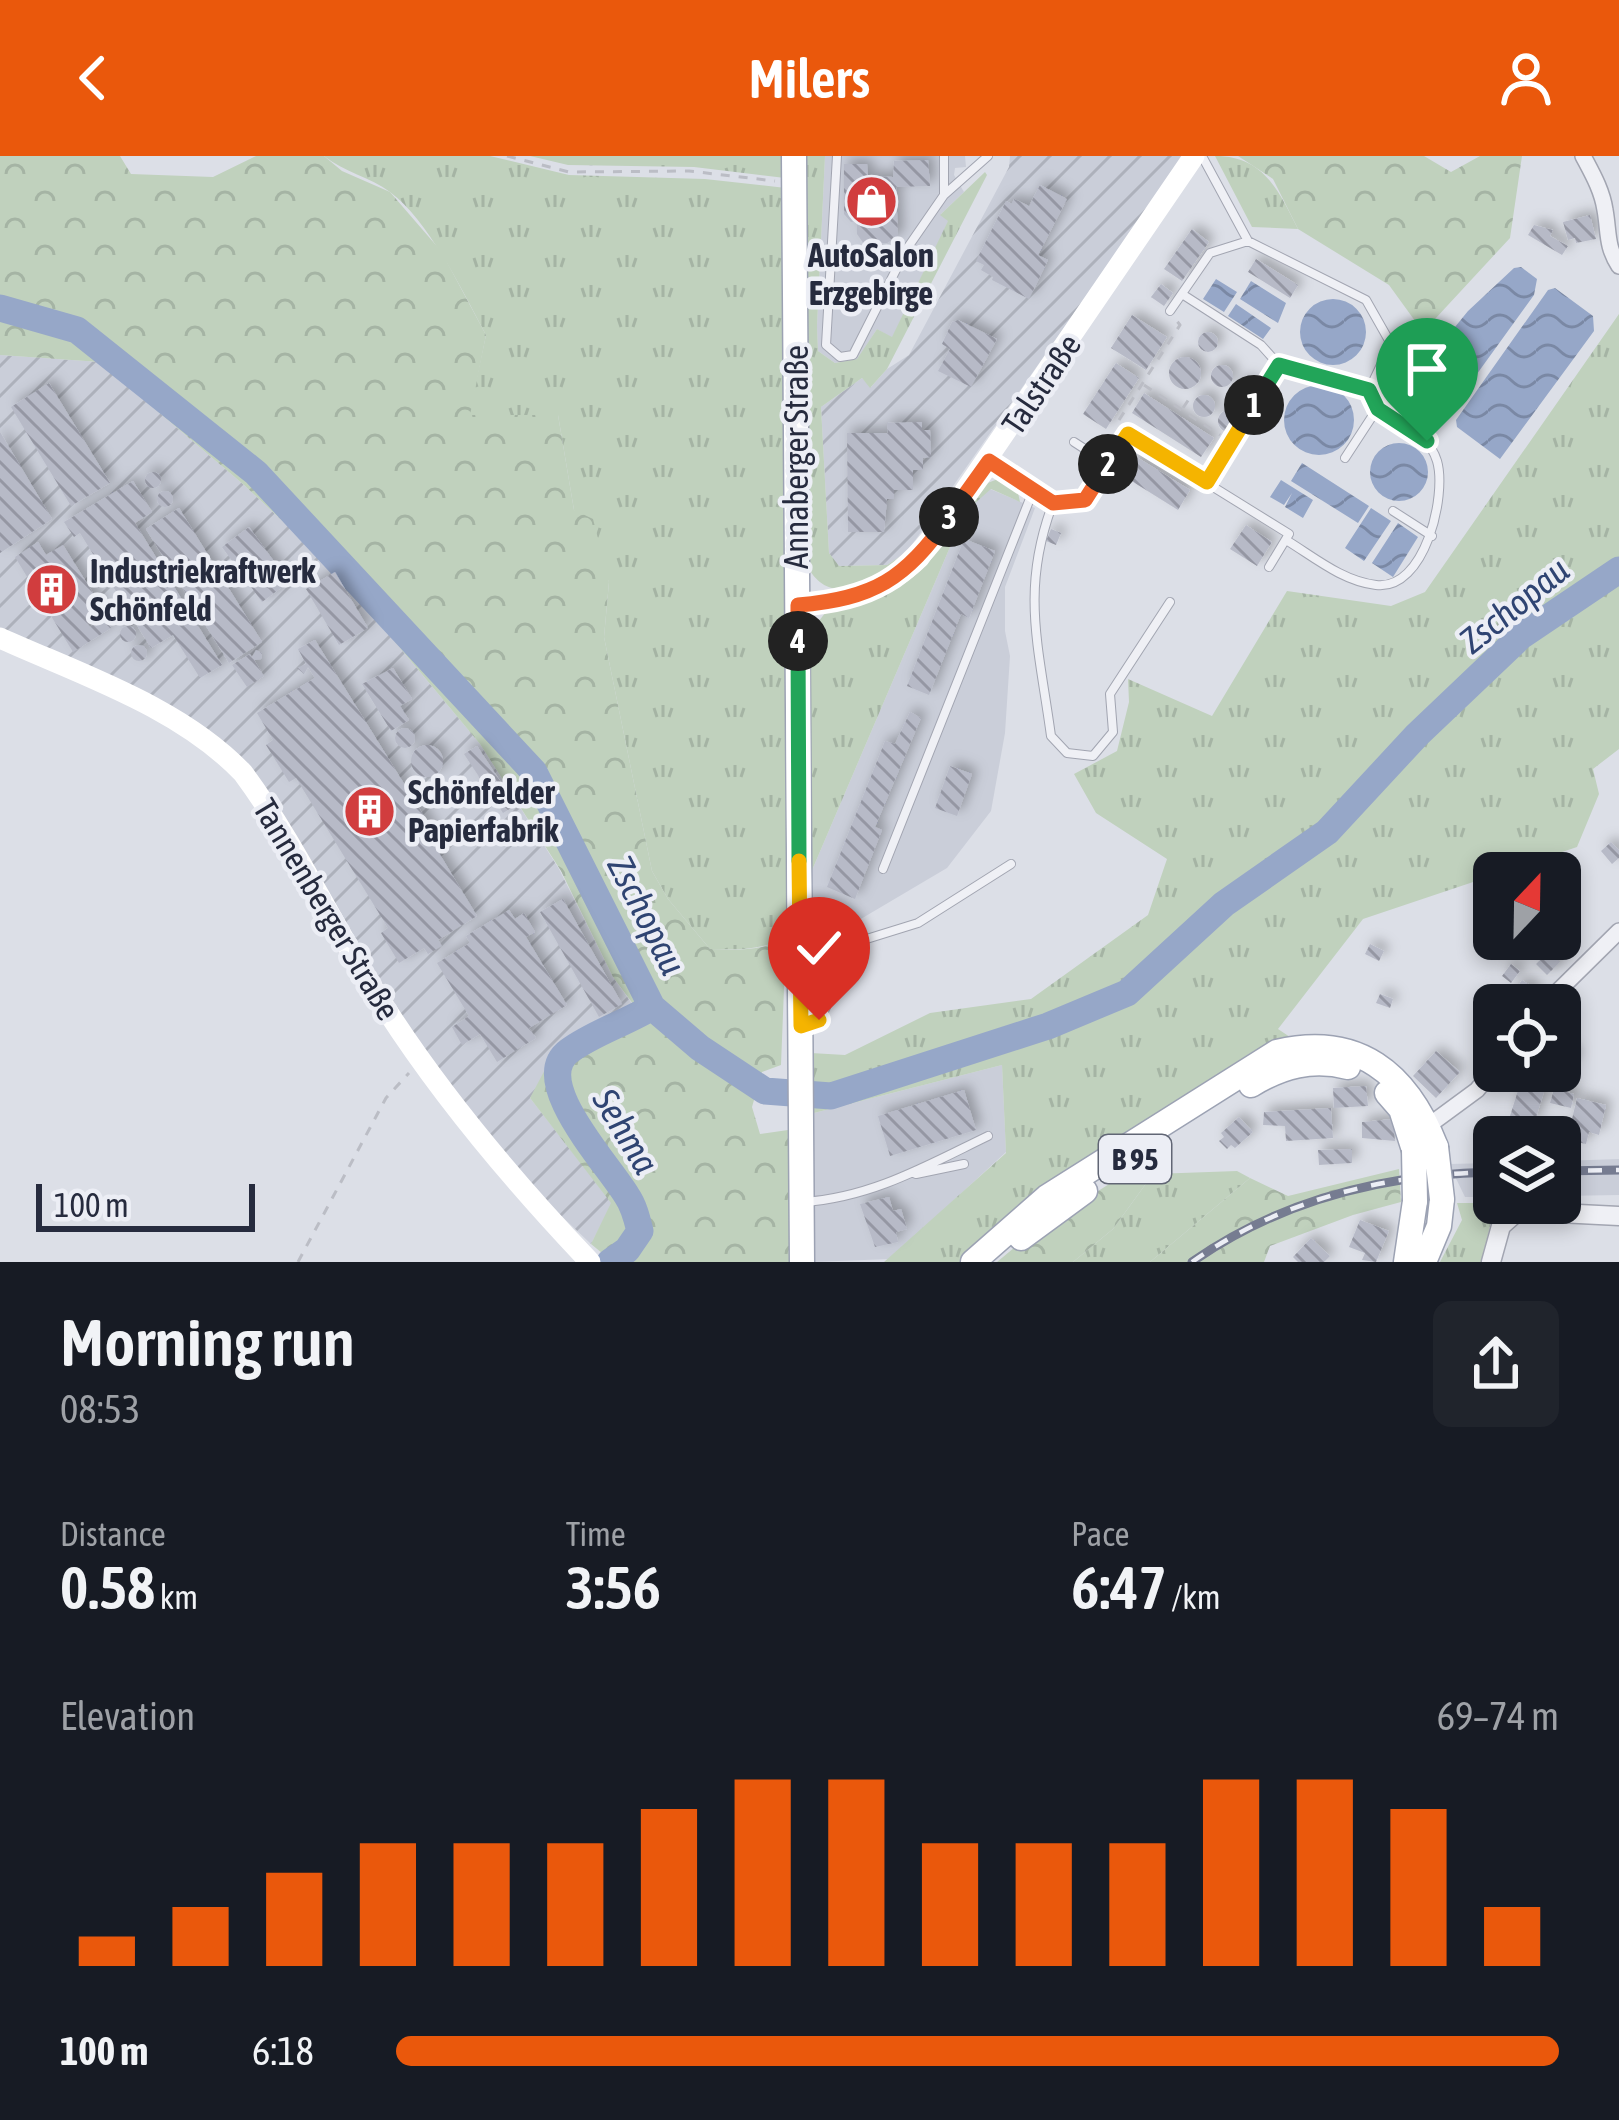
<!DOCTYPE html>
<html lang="en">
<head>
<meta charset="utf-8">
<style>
  body { margin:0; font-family:"Asap Condensed",sans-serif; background:#20242c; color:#f1f3f6; height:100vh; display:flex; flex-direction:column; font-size:45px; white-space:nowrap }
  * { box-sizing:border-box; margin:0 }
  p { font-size:39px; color:#9ea1a6 }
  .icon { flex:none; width:66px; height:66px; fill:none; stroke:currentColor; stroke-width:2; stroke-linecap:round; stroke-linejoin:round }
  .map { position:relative; height:1106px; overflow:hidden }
  .panel { display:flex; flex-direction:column; background:#171b24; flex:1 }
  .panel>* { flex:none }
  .needle { width:78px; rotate:22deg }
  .fabs { position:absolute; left:1473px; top:696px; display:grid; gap:24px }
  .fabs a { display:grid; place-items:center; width:108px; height:108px; border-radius:18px; background:#171b24; box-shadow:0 6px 18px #0003; font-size:60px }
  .scale { position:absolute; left:36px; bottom:30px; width:219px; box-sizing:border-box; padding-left:12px; border:6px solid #262b3e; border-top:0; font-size:33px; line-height:42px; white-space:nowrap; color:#262b3e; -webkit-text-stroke:9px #eceef5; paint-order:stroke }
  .pin { position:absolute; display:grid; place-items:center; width:102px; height:102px; color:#fff; margin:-123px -51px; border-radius:50% 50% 50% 0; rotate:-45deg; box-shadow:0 0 12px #0007 }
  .pin .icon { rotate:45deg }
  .km { position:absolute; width:60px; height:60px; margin:-30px; border-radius:50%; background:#222; color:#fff; font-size:33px; line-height:60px; text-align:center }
  .round { display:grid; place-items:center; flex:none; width:126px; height:126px; border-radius:18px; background:#20242c }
  .headline { display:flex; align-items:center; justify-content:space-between; height:204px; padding:0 60px }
  h1 { font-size:66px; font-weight:600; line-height:90px }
  .figures { display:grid; grid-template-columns:repeat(3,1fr); gap:18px; height:204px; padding:12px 60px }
  .figures div { display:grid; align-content:center }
  .figures b { font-size:60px; font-weight:600 }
  .figures small { font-size:33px; font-weight:400 }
  .figures p { font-size:33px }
  .chart { height:336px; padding:24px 60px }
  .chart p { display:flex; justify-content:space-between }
  .chart svg { width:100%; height:216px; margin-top:12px; stroke:#ea580c; stroke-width:6 }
  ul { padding:0 60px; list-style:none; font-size:39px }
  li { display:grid; grid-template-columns:192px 144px 1fr; align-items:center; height:90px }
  li i { height:30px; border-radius:15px; background:#ea580c }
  header { display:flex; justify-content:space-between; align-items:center; height:156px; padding:0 60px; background:#ea580c; color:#fff; font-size:54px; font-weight:600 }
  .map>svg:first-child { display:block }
</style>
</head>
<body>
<header><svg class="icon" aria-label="back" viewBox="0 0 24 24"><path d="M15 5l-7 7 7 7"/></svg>Milers<svg class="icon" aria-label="person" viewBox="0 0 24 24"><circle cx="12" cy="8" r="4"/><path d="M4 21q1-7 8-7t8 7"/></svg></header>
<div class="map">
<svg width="1619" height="1106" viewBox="0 0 1619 1106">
  <defs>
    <pattern id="industrial-furrows" width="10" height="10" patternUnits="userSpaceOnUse" patternTransform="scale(3)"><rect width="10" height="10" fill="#caced9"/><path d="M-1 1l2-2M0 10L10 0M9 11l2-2" fill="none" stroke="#adb1bb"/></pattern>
    <pattern id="grass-tufts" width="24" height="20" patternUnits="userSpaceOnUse" patternTransform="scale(3)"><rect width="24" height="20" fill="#c0d1bd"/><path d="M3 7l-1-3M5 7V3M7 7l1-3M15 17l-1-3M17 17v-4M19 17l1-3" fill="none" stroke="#a5b4a4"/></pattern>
    <pattern id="forest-crowns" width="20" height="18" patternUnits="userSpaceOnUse" patternTransform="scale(3)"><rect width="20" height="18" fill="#c0d1bd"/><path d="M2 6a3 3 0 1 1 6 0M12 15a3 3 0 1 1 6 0" fill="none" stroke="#a5b4a4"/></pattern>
    <pattern id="water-waves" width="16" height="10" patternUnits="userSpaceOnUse" patternTransform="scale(3)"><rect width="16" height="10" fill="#96a7c8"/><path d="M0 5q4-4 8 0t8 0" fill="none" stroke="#7a88a4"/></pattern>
    <pattern id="building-back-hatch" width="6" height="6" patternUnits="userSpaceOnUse" patternTransform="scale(3)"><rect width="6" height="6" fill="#b7bac7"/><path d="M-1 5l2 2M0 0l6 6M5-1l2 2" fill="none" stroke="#9597a3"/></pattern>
    <filter id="shadow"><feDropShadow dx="5.5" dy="-5.5" stdDeviation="6" flood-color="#0004"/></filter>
  </defs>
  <rect width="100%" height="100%" fill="#dcdfe7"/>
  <path fill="#caced9" d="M825 0H965L966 11 955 12 954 19 964 36 941 58 949 64 892 182 877 173 857 204 835 207 818 195 817 170Z
    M990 333 1035 352 1005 431V475L1010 500 1005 577 991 655 947 712 854 767 815 771 807 726 965 356Z
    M1002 909 1006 996 890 1103 812 1106 814 957Z
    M1619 1003V1039L1560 1040V1005Z
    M1494 1007V1041H1465L1449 1008Z"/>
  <path fill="url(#industrial-furrows)" d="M1010 0H1184L907 396 887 409 838 410 829 397 821 251 862 222 871 231 887 213 909 199 1009 11Z
    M0 199 100 206 244 329 336 415 480 588 559 713 613 821 633 849 581 874 530 942 612 1047 591 1088 518 1019 386 841 226 590 0 474Z"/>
  <path fill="url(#grass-tufts)" d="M324 0H490L569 19 705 23 786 32 792 778C766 794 740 794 710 793L668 743 652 715 604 481 609 426 574 354 558 259H469L486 179C463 136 429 65 390 36 370 21 344 16 324 0Z
    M530 0H785V22L694 11 568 9Z
    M803 0H825L817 170 818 195 835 207 857 203 877 173 892 181 948 65 940 59 985 16 987 19 887 213 870 232 862 222 821 251 829 397 839 410 887 409 907 396C881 423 830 457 807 409Z
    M1215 0C1263 0 1278 33 1298 73L1252 71Z
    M1619 158V593L1593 613 1599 638 1577 691 1363 763 1278 873 1293 883 1252 896 1018 1049 963 1106H884L1006 997 1002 909 814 957 811 897 845 899 930 857 1031 843 1148 759 1167 703 1096 657 1074 618 1117 595 1129 546 1128 523 1212 560 1287 435 1391 450 1425 436Z
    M998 323 1017 332 1020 346 991 333 965 356 807 726 810 477 825 457 867 445 977 331Z
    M1237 1015 1250 1022 1150 1106H1073L1113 1073 1153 1018Z
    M1457 1047H1496L1481 1106H1440L1462 1064Z"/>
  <path fill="url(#forest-crowns)" d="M0 0H120L131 18 213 21 256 0H324L342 15 390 36 441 95 486 179 470 259H558L574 354 593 363 609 426 604 481 652 715 668 743 710 793C736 794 763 795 786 782L781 909 762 916 752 951 760 978 788 974 794 1082 791 1106H613L591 1088 611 1047 530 942 560 885 633 848 613 821 561 715 480 588 336 415 244 329 100 206 0 199Z
    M1238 0H1424L1451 16 1480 0H1522L1510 82 1423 176 1389 129 1298 73 1273 23Z
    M1147 1004 1153 1018 1113 1073 1073 1106H997L1032 1077Z
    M1399 1013 1401 1046 1353 1059 1270 1090 1264 1106H1150L1250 1022 1288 1040Z"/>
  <path fill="url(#water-waves)" d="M1521 111 1537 123 1534 139 1443 265 1406 241 1407 230 1468 155 1514 112Z
    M1216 123 1237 136 1224 156 1203 143Z
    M1251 125 1286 147 1278 167 1240 143Z
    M1555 132 1593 160 1594 175 1500 303 1457 271 1456 264 1548 134Z
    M1300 176a33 33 0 1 1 66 0a33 33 0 1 1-66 0Z
    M1236 148 1271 172 1263 183 1228 160Z
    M1284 264a35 35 0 1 1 70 0a35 35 0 1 1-70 0Z
    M1370 316a29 29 0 1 1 58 0a29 29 0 1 1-58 0Z
    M1302 307 1369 350 1358 367 1291 325Z
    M1281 324 1313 344 1303 362 1285 351 1292 337 1284 349 1270 341Z
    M1371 352 1391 365 1364 405 1345 392Z
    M1398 367 1418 381 1393 421 1372 407Z"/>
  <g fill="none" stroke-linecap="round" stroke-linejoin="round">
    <path stroke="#96a7c8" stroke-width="27" d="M0 152 77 174 256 317 534 616 652 851 700 892 765 935 831 940 1048 870 1127 837 1224 748 1327 676 1417 579 1521 480 1619 414
      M610 1106 627 1094 640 1075C637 1063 634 1050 627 1040 609 1009 528 925 569 895 593 877 626 867 652 851"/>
  </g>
  <path fill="url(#building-back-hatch)" filter="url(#shadow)" d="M928 4 930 30 896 31 898 80 887 87 864 88 857 78V65L851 66 844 58V8H867L868 20 893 21 894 5Z
    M1040 29 1067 43 1038 99 1048 104 1029 143 992 124 993 121 981 114 984 109 976 105 1006 45 1012 48 1014 43 1029 50Z
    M1590 59 1596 83 1576 87 1575 82 1568 84 1563 66Z
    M1534 69 1553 74 1550 80 1568 90 1562 99 1528 79Z
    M1192 73 1209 86 1182 125 1164 113Z
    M1256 103 1298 129 1290 142 1248 116Z
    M1161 128 1173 137 1164 150 1151 141Z
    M1132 159 1167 181 1146 214 1111 192Z
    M958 164 997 183 971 231 938 215 950 193 942 188 952 166Z
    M1198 186a10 10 0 1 1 20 0a10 10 0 1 1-20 0Z
    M1169 217a16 16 0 1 1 32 0a16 16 0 1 1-32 0Z
    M1116 207 1139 222 1106 273 1083 258Z
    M1211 220a11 11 0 1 1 22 0a11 11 0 1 1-22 0Z
    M1235 235a11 11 0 1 1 22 0a11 11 0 1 1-22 0Z
    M49 227 110 327 71 350 11 251Z
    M1144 237 1214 282 1201 301 1132 257Z
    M1193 250a11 11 0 1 1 22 0a11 11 0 1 1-22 0Z
    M1218 265a11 11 0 1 1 22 0a11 11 0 1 1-22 0Z
    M922 266V274H930L931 301 923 302V314H913V334H894V343H887L884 376H848L847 277H888L887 267Z
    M0 276 52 363 0 397Z
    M1135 300 1190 334 1178 354 1122 319Z
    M145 324a8 8 0 1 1 16 0a8 8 0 1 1-16 0Z
    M133 325 152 356 135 367 222 509 200 522 173 479 151 492 80 377 74 381 64 366Z
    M157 343a8 8 0 1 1 16 0a8 8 0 1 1-16 0Z
    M179 352 262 486 229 507 146 373Z
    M1246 369 1272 386 1257 410 1230 393Z
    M249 371 289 426 262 446 222 391Z
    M1051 373 1061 377 1056 389 1046 385Z
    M964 383 995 395 969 462 961 458 929 539 907 530Z
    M38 386 46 399 63 389 105 456 87 467 90 471 104 462 111 472 73 496 15 401Z
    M335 416 368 472 339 489 306 433Z
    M120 478a8 8 0 1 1 16 0a8 8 0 1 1-16 0Z
    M315 484 442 689 436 692 477 760 438 784 442 790 428 798 424 792 399 807 381 777 388 772 296 622 289 626 266 589 273 584 257 557 315 522 308 511 304 518 297 512 306 508 298 493Z
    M131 497a8 8 0 1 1 16 0a8 8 0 1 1-16 0Z
    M256 494 262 497 261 503 254 504 264 520 247 531 232 509 250 498 252 501Z
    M393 512 412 543 400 550 409 564 391 575 362 528Z
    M910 556 921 562 875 671 882 674 855 743 827 731 885 585 895 588Z
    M395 582a10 10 0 1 1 20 0a10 10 0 1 1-20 0Z
    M411 605a16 16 0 1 1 32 0a16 16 0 1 1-32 0Z
    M477 590 516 649 503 657 464 598Z
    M950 610 972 618 957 660 935 652Z
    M1611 686 1619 694V702L1612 708 1601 695Z
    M563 743 622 848 599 861 540 756Z
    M509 754 515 763 524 757 535 776 526 781 567 849 529 872 536 882 497 906 480 878 462 889 452 871 469 860 437 807 470 787 466 780Z
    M1370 788 1384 795 1379 805 1365 798Z
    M1549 795 1560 806 1547 819 1536 808Z
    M1511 808 1520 815 1511 827 1502 820Z
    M1522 824 1538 834 1528 849H1505Z
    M1380 838 1393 843 1390 852 1376 847Z
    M1565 894 1576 897 1573 909 1562 906Z
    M1436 895 1460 916 1436 942 1413 920Z
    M1520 928 1544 936 1534 968 1510 960Z
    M1366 930 1368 950 1334 952 1333 932Z
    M1554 933 1574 938 1571 952 1550 947Z
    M964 934 976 974 890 1000 878 960Z
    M1577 942 1606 949 1599 979 1589 976 1586 988 1567 984Z
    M1331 952 1333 982 1286 985 1285 970 1263 969 1264 956Z
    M1239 961 1253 976 1235 992 1231 989 1227 993 1219 985 1224 981 1221 977Z
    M1393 963 1395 985 1362 982V966Z
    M1477 976 1494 979V990L1475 986Z
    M1352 993V1007L1319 1009 1318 994Z
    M889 1041 893 1055 901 1053 907 1073 896 1076 898 1086 875 1091 860 1048Z
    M1360 1064 1389 1075 1376 1106 1362 1104 1365 1097 1349 1091Z
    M1311 1082 1330 1100 1324 1106H1298L1293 1101Z"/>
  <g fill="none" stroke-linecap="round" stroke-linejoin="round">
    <defs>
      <path id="service" d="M837 0 826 189 840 201 853 199 906 94 944 39 988 0
        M944 38V0
        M1248 85 1366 144 1391 188 1369 234
        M830 98 899 108
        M1182 138 1261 189 1279 209 1369 234C1384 267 1426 269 1437 305 1447 339 1425 435 1376 429 1342 425 1314 401 1286 384
        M1170 155 1210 97 1248 85 1202 0
        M1074 286 1108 308
        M1345 302 1377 253
        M991 307 1053 347 1085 343 1128 278 1289 378 1269 411
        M1207 326 1279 209
        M1053 347C1020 434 1039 491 1051 580L1067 597 1093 600 1113 576 1110 538 1170 446
        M1393 355 1432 380
        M883 713 1033 335
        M808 868C841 856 823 813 844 790L918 767 1011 708
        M916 1018 964 1008
        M803 1046C871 1042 928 1009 988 980"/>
      <path id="minor" d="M1583 0C1592 17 1602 34 1605 54 1609 76 1606 90 1619 110
        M1544 849 1619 775
        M1428 970 1477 934 1494 913"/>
      <path id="tertiary" d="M1491 1106 1501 1070 1518 1055 1619 1060"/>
      <path id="primary" d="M794 0 802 1106
        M1251 929C1282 910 1312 902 1348 911
        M1387 937 1401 953 1414 994
        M1021 1082 1085 1035
        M973 1106 1047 1041 1277 896C1358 877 1407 917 1436 991
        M1406 1106 1415 1045
        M1424 1106 1439 1070 1442 1043"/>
    </defs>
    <use href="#service" stroke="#a2a5b1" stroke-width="10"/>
    <use href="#minor" stroke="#a2a5b1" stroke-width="18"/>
    <use href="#tertiary" stroke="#a2a5b1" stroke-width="21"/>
    <use href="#primary" stroke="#9ca2b3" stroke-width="27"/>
    <path stroke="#bbbdc5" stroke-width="3" stroke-dasharray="9 9" stroke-linecap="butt" d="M507 0 569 16 689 15 775 25
      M1144 229 1220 279
      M1183 252 1189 243
      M1119 264 1180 169 1176 164
      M298 1106 386 942 409 917"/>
    <use href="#service" stroke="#eff0f5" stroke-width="8"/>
    <use href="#minor" stroke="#eff0f5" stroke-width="15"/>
    <use href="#tertiary" stroke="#eff0f5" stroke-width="18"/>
    <path stroke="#fff" stroke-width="21" d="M798 449C844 445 885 435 919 402L1194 0
      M0 482C82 519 180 551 243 617 294 686 331 766 377 839 437 935 512 1024 590 1106"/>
    <use href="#primary" stroke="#fff" stroke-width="24"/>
    <defs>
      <path id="rail" d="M1560 1015 1619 1014
        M1192 1106C1282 1043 1386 1018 1494 1016"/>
    </defs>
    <use href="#rail" stroke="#767c91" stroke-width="9"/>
    <use href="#rail" stroke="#eceef5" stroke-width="4.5" stroke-dasharray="14" stroke-linecap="butt"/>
    <defs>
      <path id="primary-bridge" d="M1436 991 1442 1043
        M1414 994 1415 1045"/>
    </defs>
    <use href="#primary-bridge" stroke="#9ca2b3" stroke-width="27" stroke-linecap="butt"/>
    <use href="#primary-bridge" stroke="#fff" stroke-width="24"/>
  </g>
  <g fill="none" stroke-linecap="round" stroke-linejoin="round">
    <defs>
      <path id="split-1" d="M1254 249 1279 209 1369 234 1378 253 1427 285"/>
      <path id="split-2" d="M1108 308 1128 278 1207 326 1254 249"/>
      <path id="split-3" d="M949 361 989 305 1053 347 1085 344 1108 308"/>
      <path id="split-4" d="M798 485V449C873 443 906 423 949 361"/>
      <path id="split-5" d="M798 485 799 705"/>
      <path id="split-6" d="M799 705 801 870 819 864"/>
    </defs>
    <use href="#split-1" stroke="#fff" stroke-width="24"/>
    <use href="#split-2" stroke="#fff" stroke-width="24"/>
    <use href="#split-3" stroke="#fff" stroke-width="24"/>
    <use href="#split-4" stroke="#fff" stroke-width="24"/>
    <use href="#split-5" stroke="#fff" stroke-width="24"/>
    <use href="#split-6" stroke="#fff" stroke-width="24"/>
    <use href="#split-1" stroke="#22a559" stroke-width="15"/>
    <use href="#split-2" stroke="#f5b400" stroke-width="15"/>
    <use href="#split-3" stroke="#f0652b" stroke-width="15"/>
    <use href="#split-4" stroke="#f0652b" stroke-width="15"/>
    <use href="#split-5" stroke="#22a559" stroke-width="15"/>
    <use href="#split-6" stroke="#f5b400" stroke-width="15"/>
  </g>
  <defs>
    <symbol id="shop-disc" viewBox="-11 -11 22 22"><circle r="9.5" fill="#d13d3e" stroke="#eceef5"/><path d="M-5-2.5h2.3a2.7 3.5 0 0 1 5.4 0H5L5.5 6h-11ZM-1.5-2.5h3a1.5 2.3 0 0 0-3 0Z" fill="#fff"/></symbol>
    <symbol id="building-disc" viewBox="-11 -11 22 22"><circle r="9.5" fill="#d13d3e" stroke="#eceef5"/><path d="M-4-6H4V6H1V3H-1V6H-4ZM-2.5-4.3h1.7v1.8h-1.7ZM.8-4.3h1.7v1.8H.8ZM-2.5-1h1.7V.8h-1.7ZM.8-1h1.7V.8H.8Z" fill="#fff"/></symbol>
  </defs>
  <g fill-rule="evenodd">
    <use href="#shop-disc" x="842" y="16" width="59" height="59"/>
    <use href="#building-disc" x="22" y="404" width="59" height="59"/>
    <use href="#building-disc" x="340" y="626" width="59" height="59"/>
  </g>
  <g text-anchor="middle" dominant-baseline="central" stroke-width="9" stroke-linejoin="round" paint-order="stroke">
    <rect fill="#eceef5" stroke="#616675" stroke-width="3" x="1099" y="979" width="72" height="48" rx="9"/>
    <g font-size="30" font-weight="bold" fill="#262b3e">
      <text x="1135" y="1003">B 95</text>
    </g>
    <g font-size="33" font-weight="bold" fill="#262b3e" stroke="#eceef5" text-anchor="start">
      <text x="871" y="99" text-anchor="middle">AutoSalon<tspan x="871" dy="38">Erzgebirge</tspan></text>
      <text x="90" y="415">Industriekraftwerk<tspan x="90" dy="38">Schönfeld</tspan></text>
      <text x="408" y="636">Schönfelder<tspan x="408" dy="38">Papierfabrik</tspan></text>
    </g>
    <g font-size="33" fill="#262b3e" stroke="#eceef5">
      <text transform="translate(1041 228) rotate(-56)">Talstraße</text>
      <text transform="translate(796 301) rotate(-90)">Annaberger Straße</text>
      <text transform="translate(327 753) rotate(59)">Tannenberger Straße</text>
    </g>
    <g font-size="36" font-style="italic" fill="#2f4472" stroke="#eceef5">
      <text transform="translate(1514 449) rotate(-39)">Zschopau</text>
      <text transform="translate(647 759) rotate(63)">Zschopau</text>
      <text transform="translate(626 975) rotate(59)">Sehma</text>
    </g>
  </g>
</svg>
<div class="fabs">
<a><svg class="needle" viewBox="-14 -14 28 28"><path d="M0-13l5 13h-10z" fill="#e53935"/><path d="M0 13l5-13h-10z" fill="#9ea1a6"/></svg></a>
<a><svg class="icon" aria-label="locate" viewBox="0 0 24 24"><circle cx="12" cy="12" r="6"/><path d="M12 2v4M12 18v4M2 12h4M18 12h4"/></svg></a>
<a><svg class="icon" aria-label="layers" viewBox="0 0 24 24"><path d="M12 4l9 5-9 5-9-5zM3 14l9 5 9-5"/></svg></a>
</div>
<div class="scale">100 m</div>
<div class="pin" style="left:1427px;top:285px;background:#1e9e55"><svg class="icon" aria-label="arrive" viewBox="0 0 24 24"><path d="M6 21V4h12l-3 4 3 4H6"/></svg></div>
<div class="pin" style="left:819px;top:864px;background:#d93025"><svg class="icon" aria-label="check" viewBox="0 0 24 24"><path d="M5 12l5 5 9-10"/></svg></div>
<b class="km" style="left:1254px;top:249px">1</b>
<b class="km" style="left:1108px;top:308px">2</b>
<b class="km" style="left:949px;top:361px">3</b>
<b class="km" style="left:798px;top:485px">4</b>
</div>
<section class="panel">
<div class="headline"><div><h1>Morning run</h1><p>08:53</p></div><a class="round"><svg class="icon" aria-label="share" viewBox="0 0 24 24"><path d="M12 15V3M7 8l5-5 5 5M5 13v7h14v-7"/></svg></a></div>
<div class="figures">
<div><p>Distance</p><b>0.58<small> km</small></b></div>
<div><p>Time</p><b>3:56</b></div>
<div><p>Pace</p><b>6:47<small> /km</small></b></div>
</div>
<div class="chart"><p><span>Elevation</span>69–74 m</p>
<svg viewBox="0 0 160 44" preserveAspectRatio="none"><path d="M5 44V38M15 44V32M25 44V25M35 44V19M45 44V19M55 44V19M65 44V12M75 44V6M85 44V6M95 44V19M105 44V19M115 44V19M125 44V6M135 44V6M145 44V12M155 44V32"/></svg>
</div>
<ul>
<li><b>100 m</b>6:18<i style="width:100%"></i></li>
</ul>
</section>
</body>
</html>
